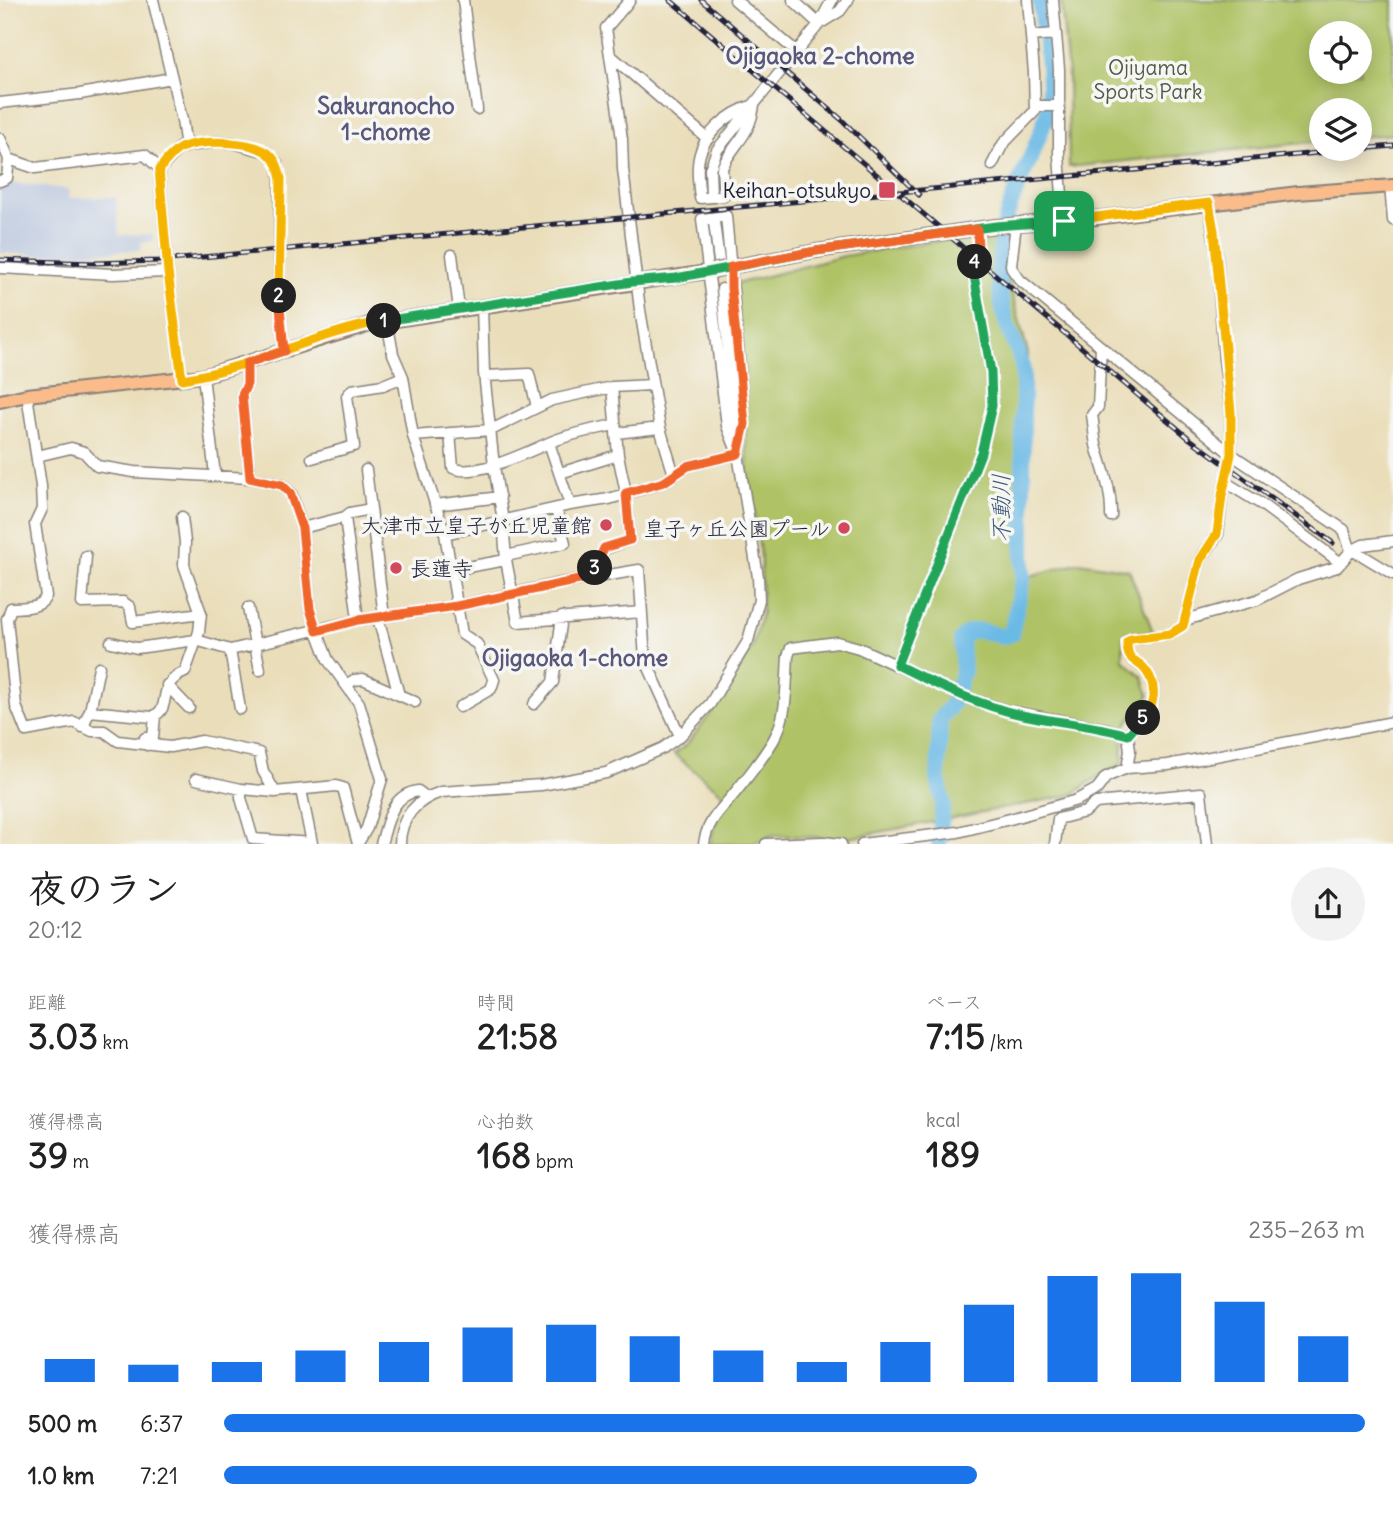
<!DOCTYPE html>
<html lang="ja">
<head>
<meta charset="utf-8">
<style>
  body { margin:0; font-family:Delius,"Klee One",sans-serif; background:#f2f2f2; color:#222; height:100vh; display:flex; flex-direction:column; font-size:26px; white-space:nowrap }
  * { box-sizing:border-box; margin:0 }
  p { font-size:23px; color:#767676 }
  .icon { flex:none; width:38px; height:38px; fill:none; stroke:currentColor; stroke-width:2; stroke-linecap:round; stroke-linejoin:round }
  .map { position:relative; height:844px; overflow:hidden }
  .panel { display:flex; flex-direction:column; background:#fff; flex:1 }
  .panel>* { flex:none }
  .fabs { position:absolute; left:1309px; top:21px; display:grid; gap:14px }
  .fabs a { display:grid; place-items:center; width:63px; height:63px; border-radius:50%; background:#fff; box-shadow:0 4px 18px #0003; font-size:35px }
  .pin { position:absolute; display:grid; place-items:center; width:60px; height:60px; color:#fff; margin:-30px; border-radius:14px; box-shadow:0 4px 10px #0006 }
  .km { position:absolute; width:35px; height:35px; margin:-18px; border-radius:50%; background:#222; color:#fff; font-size:19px; line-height:35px; text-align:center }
  .round { display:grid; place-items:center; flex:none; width:74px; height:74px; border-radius:37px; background:#f2f2f2 }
  .headline { display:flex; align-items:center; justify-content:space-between; height:119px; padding:0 28px }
  h1 { font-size:38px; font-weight:700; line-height:52px }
  .stats { display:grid; grid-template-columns:repeat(3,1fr); gap:10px; height:119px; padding:7px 28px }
  .stats div { display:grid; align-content:center }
  .stats b { font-size:35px; font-weight:700 }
  .stats small { font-size:19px; font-weight:400 }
  .stats p { font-size:19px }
  .chart { height:196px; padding:14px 28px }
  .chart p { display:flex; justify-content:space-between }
  .chart svg { width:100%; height:126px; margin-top:7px; stroke:#1a73e8; stroke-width:6 }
  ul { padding:0 28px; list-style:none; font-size:23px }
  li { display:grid; grid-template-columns:112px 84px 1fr; align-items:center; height:52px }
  li i { height:18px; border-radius:9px; background:#1a73e8 }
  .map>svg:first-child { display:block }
</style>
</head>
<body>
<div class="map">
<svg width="1393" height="844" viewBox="0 0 1393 844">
  <rect width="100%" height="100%" fill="#f6f6f2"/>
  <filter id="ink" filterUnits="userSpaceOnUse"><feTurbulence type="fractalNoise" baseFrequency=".0143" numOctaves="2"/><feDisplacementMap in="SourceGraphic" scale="14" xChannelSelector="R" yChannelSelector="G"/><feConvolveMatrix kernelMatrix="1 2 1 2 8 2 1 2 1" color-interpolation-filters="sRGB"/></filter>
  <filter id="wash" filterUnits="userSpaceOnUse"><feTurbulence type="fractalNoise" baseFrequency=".00686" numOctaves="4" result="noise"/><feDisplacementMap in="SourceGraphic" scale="28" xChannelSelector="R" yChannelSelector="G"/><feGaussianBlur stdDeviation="1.57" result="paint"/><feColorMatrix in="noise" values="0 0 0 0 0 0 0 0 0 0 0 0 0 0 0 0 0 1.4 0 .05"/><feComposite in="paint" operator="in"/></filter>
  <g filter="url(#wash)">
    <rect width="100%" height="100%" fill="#eadeba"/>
    <path fill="#b8c5de" d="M8 183 68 189 69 198 116 197 119 235 153 234 154 241 141 243V250L38 255 0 253V184Z"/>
    <path fill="#afc265" stroke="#687250" stroke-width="2" fill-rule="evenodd" d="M1061 0H1393V134L1360 137V110H1321V141L1069 167 1068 75ZM1321 33H1360V72H1321Z
      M1009 229 1005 267 1028 353 1027 577 1080 562 1129 570 1153 632 1123 636V660L1143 677 1149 696 1124 727 1122 764 1100 775 1072 795 844 839 772 835 752 844H710L723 794 674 754 687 744 715 708 753 646 762 612 761 559 748 472 736 284 844 256Z"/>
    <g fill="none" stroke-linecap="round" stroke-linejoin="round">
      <path stroke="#6bbae6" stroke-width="16" d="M939 844 943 802 938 779 940 719 953 703 963 671 961 640C971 624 987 632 1002 637L1011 634 1023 579V371C1020 349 1012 341 1006 322 998 295 998 264 1002 237 1009 195 1034 157 1046 117 1054 88 1044 31 1040 0"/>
    </g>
  </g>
  <g filter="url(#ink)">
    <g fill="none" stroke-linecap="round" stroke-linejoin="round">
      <path stroke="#c2b8a1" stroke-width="10" stroke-dasharray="10 5" stroke-linecap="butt" d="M711 194 714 222"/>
      <defs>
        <path id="minor" d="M153 0 182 120 186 147
          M463 0 477 109
          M630 0 606 28 622 139 623 169 640 310 660 428 674 475
          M735 0 797 52
          M793 0 819 24
          M1053 0 1059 69V156L1064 221
          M819 24 840 11 848 0
          M1032 36 1055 34
          M610 55 708 139
          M0 103 80 94 172 78
          M754 105C750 137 734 142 722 168L724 196 700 198C699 188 697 176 698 165 700 136 727 113 754 105Z
          M1035 106H1059
          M0 138 9 159 35 168 145 155 160 169
          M992 165 1003 144 1035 111 1034 73 1028 0
          M0 181 7 178 9 159
          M1390 186 1393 220
          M711 194 710 169 717 150 819 24 832 0
          M726 216 745 423 738 454 727 426 702 219Z
          M714 222 719 261
          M1016 224 1011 265 1012 269 1020 280 1231 454 1344 530 1351 551 1360 554 1393 574
          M452 255 459 309
          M0 268 113 274 168 272
          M482 305 484 373 494 466 503 521 506 560 518 622 641 612
          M387 321 393 354 403 377 413 436 445 534 462 634 477 644 494 680 491 689 460 707
          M1101 347 1098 407 1092 415C1094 426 1094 438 1097 449 1104 472 1112 492 1111 516
          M247 363V384L242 395 250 478
          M203 376 215 475
          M485 376 529 374 537 407
          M182 379 168 272 160 181V169L180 147 217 142 233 143 267 152 277 163 280 179 279 296 284 351
          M27 395 41 486 42 509 35 524 46 596C41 609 23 607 11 608L7 619 16 706 26 731 74 722 92 731H104L118 741 170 747 202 741 259 753 263 771 275 792 336 786 343 788 358 844
          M450 433 453 468C476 479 533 449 556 440 575 433 595 429 614 425
          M616 433 660 428
          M413 436 491 430 552 400 612 387 652 385
          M549 443 570 505
          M37 456 71 448 84 452 97 466 134 472 250 478 282 485 291 493 302 528 310 609 317 631 328 660 359 703 382 779 367 828 358 843
          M312 458 354 446 347 396 352 390 383 385 403 377
          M366 470 371 509
          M560 473 618 455
          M1225 482 1261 504 1341 563
          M435 505 500 497
          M345 517 358 620
          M302 528 345 517 350 513 371 509 384 617
          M445 534 570 505 609 499 664 482 688 466 738 454
          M86 556 82 603 123 602 130 607 133 622 201 613
          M506 556 565 543 556 509
          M451 570 506 560
          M593 577 594 569 604 549 630 540 626 493 618 455 612 387
          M248 608 260 670
          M378 618 399 695
          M1185 620 1257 600 1298 579 1337 567 1351 551 1363 545 1393 541
          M111 642 137 648 196 640 230 650 358 620 457 606 556 584 639 570 645 659 680 736
          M230 650 240 709
          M897 665 981 453 992 406 991 372 974 275 978 241 977 229
          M167 685 189 708
          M346 685 354 680 363 679 415 702
          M534 704 553 682 562 617
          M90 711 99 667
          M82 727 90 711 152 717C175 707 153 686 185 672L199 632 201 613 184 565 185 542 182 517
          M147 745 145 738H153L155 716
          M1127 768 1130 751 1128 735C1145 716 1164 699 1147 672 1137 658 1127 665 1127 642L1131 639 1170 634 1183 626 1200 560 1218 534 1222 496 1231 454V413L1224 359 1217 258 1209 203
          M196 779 241 789 275 792
          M241 789V798L253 839 312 843 301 790
          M381 844C388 821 391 795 418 791L426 797
          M400 844C400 818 416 800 441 792L541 785 606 773 663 748 680 736 710 704 748 641 759 600 758 577 738 454 722 289
          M704 844C707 821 720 811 734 794 747 778 762 759 773 741 788 716 786 684 788 656L791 648 837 642 859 648 967 698 1008 711 1107 729 1128 735
          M766 844 823 842 841 844
          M862 844 958 832 1010 819 1077 800 1097 789 1106 777 1127 768 1168 765 1393 722
          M1055 844 1058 819 1085 812 1096 803 1201 793 1207 844"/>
        <path id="major" d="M725 268 816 251 996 226 1087 219 1298 193 1393 186
          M0 401 27 395 203 376 370 324 713 271"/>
      </defs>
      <use href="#minor" stroke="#86807a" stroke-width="13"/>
      <use href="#major" stroke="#86807a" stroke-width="16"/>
      <use href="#minor" stroke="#fff" stroke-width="10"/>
      <use href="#major" stroke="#fabc8b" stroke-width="12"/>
      <defs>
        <path id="rail" d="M670 0 1190 439 1333 543
          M701 0 842 120 919 195
          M0 260 95 263 159 261 1393 146"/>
      </defs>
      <use href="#rail" stroke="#22223b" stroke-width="5"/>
      <use href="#rail" stroke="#f6f6f2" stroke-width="2.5" stroke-dasharray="8" stroke-linecap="butt"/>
      <defs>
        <path id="major-bridge" d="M713 271 725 268"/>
      </defs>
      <use href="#major-bridge" stroke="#86807a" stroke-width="16" stroke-linecap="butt"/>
      <use href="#major-bridge" stroke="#fabc8b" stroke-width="12"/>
    </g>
  </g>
  <g fill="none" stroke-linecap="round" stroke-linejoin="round" filter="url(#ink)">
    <defs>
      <path id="split-1" d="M384 321 632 282 676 278 816 251 996 226 1064 221"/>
      <path id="split-2" d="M279 296 281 179C279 170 277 161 269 154 252 140 204 140 183 147 176 149 162 164 160 170 159 174 160 178 160 181L168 272 182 379C252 368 316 333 384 321"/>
      <path id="split-3" d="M279 296 284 351 247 363V384L242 395 250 478 282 485 290 493 302 528 310 609 317 631 358 620 457 606 593 577 595 568"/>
      <path id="split-4" d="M595 568 604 548 630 540 626 493 664 482 688 466 738 454 745 424 731 288V267L816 251 977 229 978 247 975 262"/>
      <path id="split-5" d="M975 262 974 275 991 372 992 406 981 453 897 665C933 683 968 700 1006 711 1046 722 1088 723 1128 735L1143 718"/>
      <path id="split-6" d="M1064 221 1209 203 1214 231 1231 413V454L1222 496 1217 534 1200 560 1183 626 1170 634 1131 639 1127 642C1127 665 1137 657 1147 672 1157 687 1155 705 1143 718"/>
    </defs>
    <use href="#split-1" stroke="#fff" stroke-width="14"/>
    <use href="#split-2" stroke="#fff" stroke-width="14"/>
    <use href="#split-3" stroke="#fff" stroke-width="14"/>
    <use href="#split-4" stroke="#fff" stroke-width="14"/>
    <use href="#split-5" stroke="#fff" stroke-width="14"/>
    <use href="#split-6" stroke="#fff" stroke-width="14"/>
    <use href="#split-1" stroke="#22a559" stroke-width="9"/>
    <use href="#split-2" stroke="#f5b400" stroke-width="9"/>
    <use href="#split-3" stroke="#f0652b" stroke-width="9"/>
    <use href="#split-4" stroke="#f0652b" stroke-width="9"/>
    <use href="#split-5" stroke="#22a559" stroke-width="9"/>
    <use href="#split-6" stroke="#f5b400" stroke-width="9"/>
  </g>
  <g fill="#d1495b" stroke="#f6f6f2" stroke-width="2.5">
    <rect x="878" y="181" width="18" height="18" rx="3.5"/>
    <circle cx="606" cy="525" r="7"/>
    <circle cx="844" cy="528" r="7"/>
    <circle cx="396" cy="568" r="7"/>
  </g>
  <g text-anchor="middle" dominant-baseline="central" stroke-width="7" stroke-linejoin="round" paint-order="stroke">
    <g font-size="21" fill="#535a4a" stroke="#f6f6f2">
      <text x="1148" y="67">Ojiyama<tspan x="1148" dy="24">Sports Park</tspan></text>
    </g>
    <g font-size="21" fill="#22223b" stroke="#f6f6f2" text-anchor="end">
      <text x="871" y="190">Keihan-otsukyo</text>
      <text x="592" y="525">大津市立皇子が丘児童館</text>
      <text x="830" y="528">皇子ヶ丘公園プール</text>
      <text x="410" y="568" text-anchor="start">長蓮寺</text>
    </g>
    <g font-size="23" font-weight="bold" fill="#5a577c" stroke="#f6f6f2">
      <text x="820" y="55">Ojigaoka 2-chome</text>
      <text x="386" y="105">Sakuranocho<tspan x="386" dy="26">1-chome</tspan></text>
      <text x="575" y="657">Ojigaoka 1-chome</text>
    </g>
    <g font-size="23" font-style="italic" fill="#3c5777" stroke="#f6f6f2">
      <text transform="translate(1000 508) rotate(-90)">不動川</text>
    </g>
  </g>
</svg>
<div class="fabs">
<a><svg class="icon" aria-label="locate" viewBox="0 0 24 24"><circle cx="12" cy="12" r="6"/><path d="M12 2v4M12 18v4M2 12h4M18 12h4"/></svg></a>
<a><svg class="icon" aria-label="layers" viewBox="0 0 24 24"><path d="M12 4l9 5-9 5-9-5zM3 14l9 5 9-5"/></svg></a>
</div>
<div class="pin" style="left:1064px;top:221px;background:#1e9e55"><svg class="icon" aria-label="arrive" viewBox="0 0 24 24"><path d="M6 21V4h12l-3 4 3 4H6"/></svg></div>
<b class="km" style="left:384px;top:321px">1</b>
<b class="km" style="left:279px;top:296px">2</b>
<b class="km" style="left:595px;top:568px">3</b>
<b class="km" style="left:975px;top:262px">4</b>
<b class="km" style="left:1143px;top:718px">5</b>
</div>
<section class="panel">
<div class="headline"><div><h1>夜のラン</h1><p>20:12</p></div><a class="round"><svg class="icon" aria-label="share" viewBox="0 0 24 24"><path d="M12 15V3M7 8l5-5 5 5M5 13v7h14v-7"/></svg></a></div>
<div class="stats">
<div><p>距離</p><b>3.03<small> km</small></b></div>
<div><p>時間</p><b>21:58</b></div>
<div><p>ペース</p><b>7:15<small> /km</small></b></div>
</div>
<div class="stats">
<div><p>獲得標高</p><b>39<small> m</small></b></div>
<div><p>心拍数</p><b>168<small> bpm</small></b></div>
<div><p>kcal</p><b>189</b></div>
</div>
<div class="chart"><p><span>獲得標高</span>235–263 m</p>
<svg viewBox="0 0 160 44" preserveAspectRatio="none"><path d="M5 44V36M15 44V38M25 44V37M35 44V33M45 44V30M55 44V25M65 44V24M75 44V28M85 44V33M95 44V37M105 44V30M115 44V17M125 44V7M135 44V6M145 44V16M155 44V28"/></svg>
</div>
<ul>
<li><b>500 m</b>6:37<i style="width:100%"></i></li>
<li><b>1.0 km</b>7:21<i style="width:66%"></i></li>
</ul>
</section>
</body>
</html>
